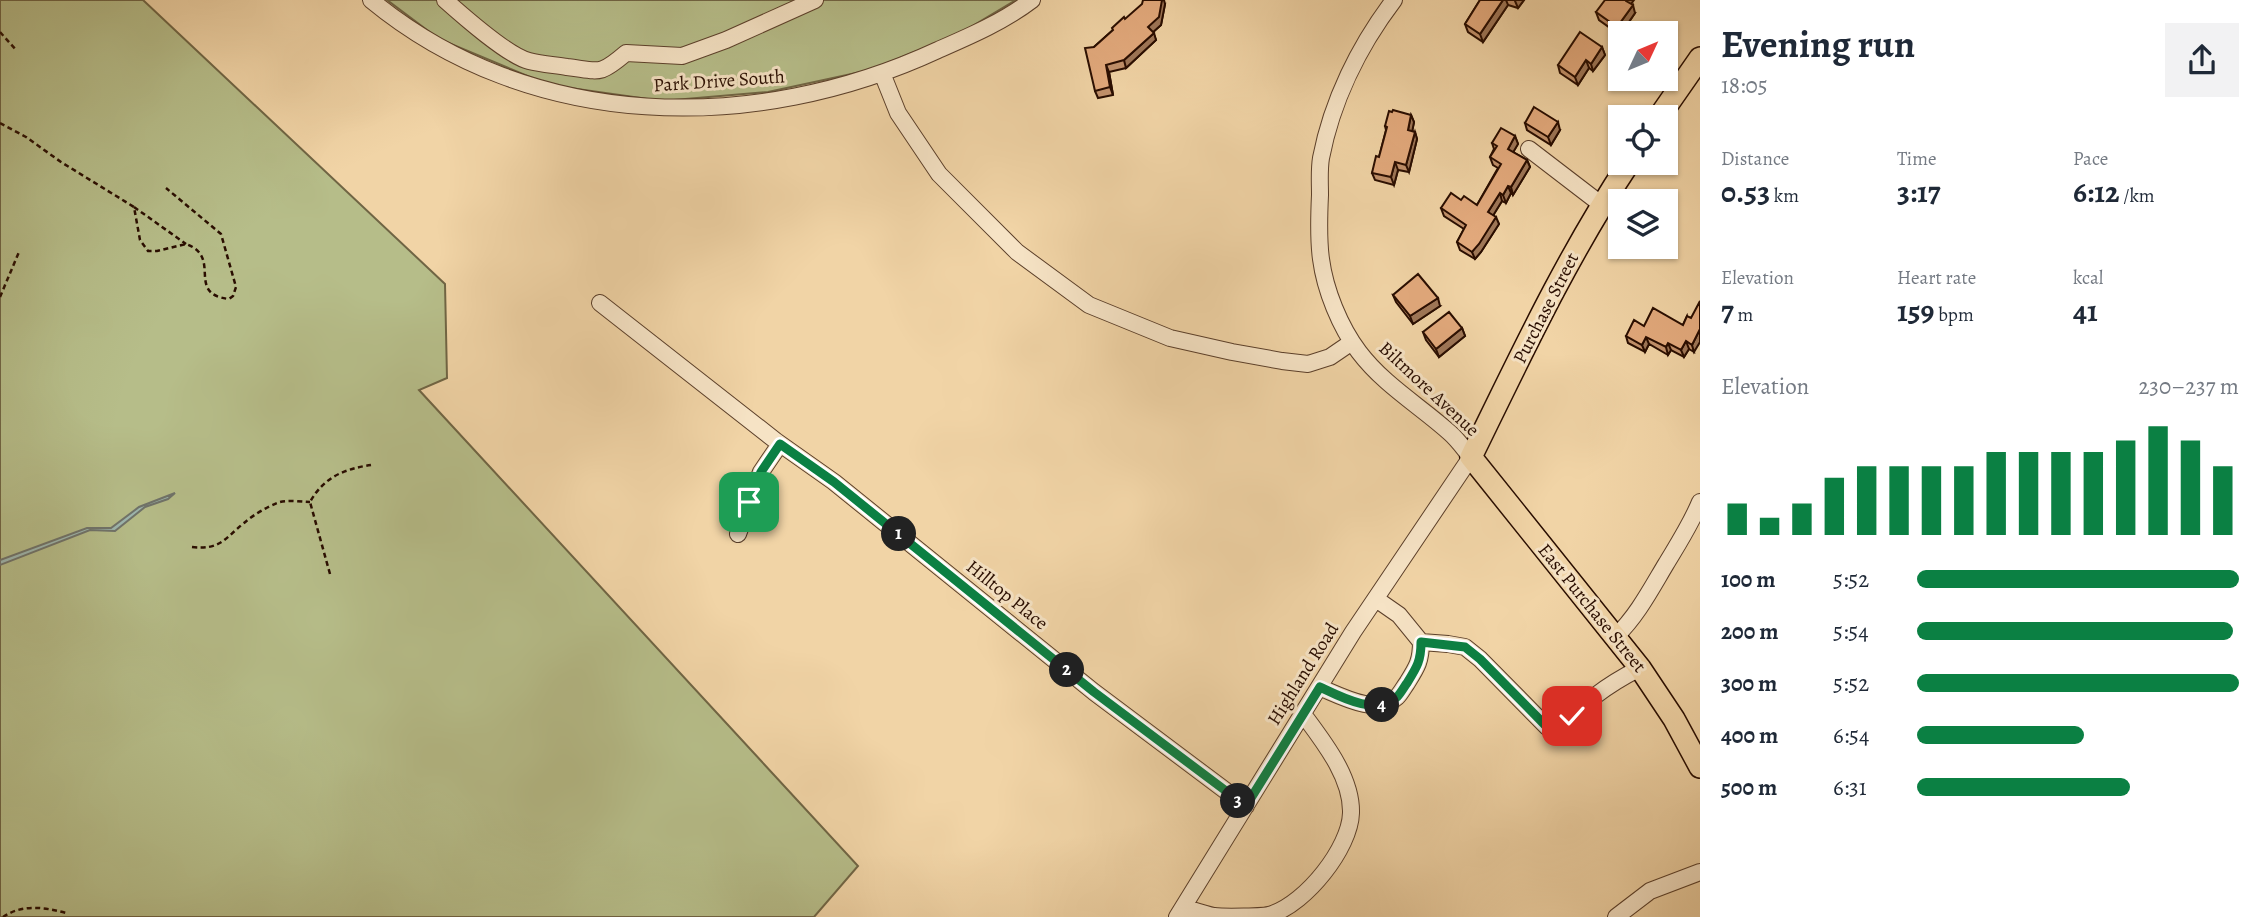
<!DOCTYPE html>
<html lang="en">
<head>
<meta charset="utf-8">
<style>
  body { margin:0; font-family:Alegreya,serif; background:#f2f2f3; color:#1f2937; height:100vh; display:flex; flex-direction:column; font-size:26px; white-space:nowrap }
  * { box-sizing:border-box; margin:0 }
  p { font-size:23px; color:#747a83 }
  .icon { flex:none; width:38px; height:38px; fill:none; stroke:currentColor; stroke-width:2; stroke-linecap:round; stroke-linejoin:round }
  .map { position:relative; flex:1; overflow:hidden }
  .panel { display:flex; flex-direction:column; background:#fff; width:560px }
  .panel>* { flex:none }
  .needle { width:46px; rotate:46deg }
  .fabs { position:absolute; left:1608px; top:21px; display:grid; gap:14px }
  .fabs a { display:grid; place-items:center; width:70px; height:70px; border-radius:0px; background:#fff; box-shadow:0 2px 5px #0004; font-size:35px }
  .pin { position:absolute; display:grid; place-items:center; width:60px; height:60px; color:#fff; margin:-30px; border-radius:14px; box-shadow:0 4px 10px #0006 }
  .km { position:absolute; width:35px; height:35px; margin:-18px; border-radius:50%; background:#222; color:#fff; font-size:19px; line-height:35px; text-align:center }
  .round { display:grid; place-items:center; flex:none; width:74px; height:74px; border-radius:0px; background:#f2f2f3 }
  .head { display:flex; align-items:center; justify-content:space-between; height:119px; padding:0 21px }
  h1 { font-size:38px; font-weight:700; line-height:52px }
  .figures { display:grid; grid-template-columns:repeat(3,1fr); gap:10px; height:119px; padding:7px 21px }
  .figures div { display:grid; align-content:center }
  .figures b { font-size:30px; font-weight:700 }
  .figures small { font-size:19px; font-weight:400 }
  .figures p { font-size:19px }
  .chart { height:196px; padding:14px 21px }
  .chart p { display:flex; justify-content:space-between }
  .chart svg { width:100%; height:126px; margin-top:7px; stroke:#0b8043; stroke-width:6 }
  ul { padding:0 21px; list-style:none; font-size:23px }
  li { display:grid; grid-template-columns:112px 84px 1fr; align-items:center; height:52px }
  li i { height:18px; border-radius:9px; background:#0b8043 }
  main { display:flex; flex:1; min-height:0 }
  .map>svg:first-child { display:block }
</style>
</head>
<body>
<main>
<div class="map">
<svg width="1700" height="917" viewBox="0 0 1700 917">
  <rect width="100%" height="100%" fill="#f1d4a6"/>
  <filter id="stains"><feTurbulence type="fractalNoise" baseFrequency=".00286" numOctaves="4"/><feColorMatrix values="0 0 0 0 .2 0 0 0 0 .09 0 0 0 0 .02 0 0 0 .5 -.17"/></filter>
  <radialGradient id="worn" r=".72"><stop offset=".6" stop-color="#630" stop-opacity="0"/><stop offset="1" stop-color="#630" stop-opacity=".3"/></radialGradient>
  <path fill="#b6bd89" stroke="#706544" stroke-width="2" d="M0 0H143L445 284 447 378 419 390 858 866 814 917H0Z
    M387 0H1016L959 34 870 70 768 92 662 101 549 85 439 39Z"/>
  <path fill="#9db7b0" stroke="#6f736a" stroke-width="2" d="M175 493 168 499 145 507 115 531 90 530 0 565V560L87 528H111L139 507Z"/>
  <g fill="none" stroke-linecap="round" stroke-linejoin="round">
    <defs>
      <path id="minor" d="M371 0C531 132 755 135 938 50 970 36 1003 22 1032 0
        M445 0C463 16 508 56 529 61 541 64 555 65 567 67 600 71 599 76 626 53L682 56 726 40 815 0
        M882 73 898 113 939 174 1017 252 1089 305 1170 338 1232 352 1282 361 1308 364 1330 357 1352 342
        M1529 149 1602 205
        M600 303 776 441 834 482 1094 692 1246 806
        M738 534 761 472 780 444
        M1616 636C1637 616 1651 589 1666 564 1678 544 1691 524 1700 502
        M1421 642 1448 644 1465 647 1480 659 1547 727 1558 732C1584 702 1605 686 1640 668
        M1319 687C1341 696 1376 716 1397 697 1401 693 1404 687 1407 683 1417 667 1421 661 1421 642L1399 615 1376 599
        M1183 907C1193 910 1204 914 1214 916 1223 917 1265 917 1272 914 1306 903 1350 848 1351 813 1352 777 1323 741 1303 714
        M1177 917 1353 632 1471 457C1464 449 1458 440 1450 433 1420 406 1384 385 1359 352 1340 327 1325 290 1321 259 1318 238 1319 216 1320 195 1320 183 1319 170 1321 158 1332 101 1359 46 1394 0
        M1616 917 1650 891 1700 872"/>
      <path id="major" d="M1659 117 1700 58
        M1629 163C1567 256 1520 357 1471 457L1640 668 1674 719 1700 767"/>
    </defs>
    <use href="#minor" stroke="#5b3f2a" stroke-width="18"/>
    <use href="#major" stroke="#290d00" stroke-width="24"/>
    <path stroke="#290d00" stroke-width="2.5" stroke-dasharray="5 3.5" stroke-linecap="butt" d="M0 32 17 51
      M0 123 26 137 61 162 134 207 140 240 148 251H157L186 244C223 257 185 294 229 299L233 296 236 287 221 234 166 188
      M134 207 186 244
      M0 297 19 252
      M192 547C221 550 224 539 244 523 253 515 267 507 277 503 287 499 300 502 310 502
      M330 574 310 502C324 477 344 469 371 465
      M3 917C22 904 44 907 66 913"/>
    <use href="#minor" stroke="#f6e3c5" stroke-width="16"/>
    <use href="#major" stroke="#f1d4a6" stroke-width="21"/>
  </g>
  <path fill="#c3926c" stroke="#290d00" stroke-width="2" d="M1480 0H1524L1518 8 1508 5 1483 42 1468 32 1465 24Z
    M1165 4 1161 25 1153 32 1156 40 1126 68 1109 72 1113 95 1098 98 1095 91 1094 47 1125 19Z
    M1596 12 1635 13 1620 35 1599 20Z
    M1602 47 1605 55 1593 71 1589 68 1578 85 1560 73 1558 65Z
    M1411 115 1414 122 1412 131 1415 132 1417 139 1409 172 1398 170 1394 185 1375 180 1372 173 1379 157 1386 130 1385 126Z
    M1525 123 1560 130 1551 145 1527 130Z
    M1515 136 1518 144 1513 152 1527 160 1530 167 1513 195 1511 193 1506 203 1502 201 1493 215 1499 224 1481 252 1475 259 1460 250 1457 242 1464 229 1444 216 1441 208 1461 200 1477 205 1498 168 1493 165 1490 157 1494 149 1492 143Z
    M1393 295 1440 306 1413 324 1396 302Z
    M1687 316 1694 352 1689 349 1684 357 1671 350 1668 355 1649 344 1645 352 1628 343 1626 336 1683 325Z
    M1462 328 1465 336 1439 357 1426 340 1423 332Z"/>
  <path fill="#9f7758" stroke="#290d00" stroke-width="2" d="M1162 0H1164L1165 4 1161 25 1151 34 1148 27Z
    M1503 0H1506L1508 5 1483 42 1480 34Z
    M1516 0H1524L1518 8 1515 1Z
    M1626 0H1634L1628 8Z
    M1633 5 1635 13 1620 35 1617 27Z
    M1154 33 1156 40 1126 68 1124 60Z
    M1602 47 1605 55 1593 71 1591 64Z
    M1586 60 1589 68 1578 85 1575 77Z
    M1106 65 1109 72 1113 95 1110 87Z
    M1411 115 1414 122 1411 138 1408 130Z
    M1558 122 1560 130 1551 145 1548 137Z
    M1415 132 1417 139 1409 172 1406 165Z
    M1515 136 1518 144 1511 156 1508 149Z
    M1527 160 1530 167 1513 195 1511 187Z
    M1395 162 1398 170 1394 185 1391 177Z
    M1508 186 1511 193 1506 203 1503 195Z
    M1500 193 1502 201 1491 219 1488 212Z
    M1496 217 1499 224 1481 252 1475 259 1472 252Z
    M1438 298 1440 306 1413 324 1410 316Z
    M1462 328 1465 336 1439 357 1436 349Z
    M1700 329V342L1694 352 1692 345Z
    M1646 337 1649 344 1645 352 1642 345Z
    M1686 341 1689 349 1684 357 1681 350Z
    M1668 343 1671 350 1668 355 1666 347Z"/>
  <path fill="#e3aa7d" stroke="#290d00" stroke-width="2" d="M1143 0H1162L1159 17 1148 27 1154 33 1124 60 1106 65 1110 87 1095 91 1085 48 1094 47 1113 30 1112 28 1124 17 1125 19 1142 4Z
    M1480 0H1503L1480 34 1465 24Z
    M1605 0H1626V1L1633 5 1617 27 1596 12Z
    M1580 32 1602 47 1591 64 1586 60 1575 77 1558 65Z
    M1534 107 1558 122 1548 137 1525 123Z
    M1393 110 1411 115 1408 130 1415 132 1406 165 1395 162 1391 177 1372 173 1376 156 1379 157 1387 127 1385 126 1389 111 1392 112Z
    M1501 128 1515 136 1508 149 1527 160 1511 187 1508 186 1503 195 1500 193 1488 212 1496 217 1479 244 1472 252 1457 242 1466 225 1441 208 1451 193 1461 200 1464 196 1477 205 1501 164 1490 157 1497 146 1492 143Z
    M1418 274 1438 298 1410 316 1393 295Z
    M1700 301V329L1692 345 1686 341 1681 350 1668 343 1666 347 1646 337 1642 345 1626 336 1634 320 1644 326 1653 308 1683 325 1687 316 1691 318Z
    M1449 312 1462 328 1436 349 1423 332Z"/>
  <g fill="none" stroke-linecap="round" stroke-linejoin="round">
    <defs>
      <path id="route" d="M749 502 761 472 780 444 834 482 1094 692 1246 806 1320 687C1341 697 1376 716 1397 697 1401 693 1404 687 1407 683 1417 667 1421 661 1421 642L1465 647 1480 659 1547 727 1558 732 1572 716"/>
    </defs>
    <use href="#route" stroke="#fff" stroke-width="14"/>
    <use href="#route" stroke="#0b8043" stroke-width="9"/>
  </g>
  <g text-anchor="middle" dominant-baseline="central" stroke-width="6" stroke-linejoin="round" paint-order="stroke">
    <g font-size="19" fill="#290d00" stroke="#f6e3c5">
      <text transform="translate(719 81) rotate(-4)">Park Drive South</text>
      <text transform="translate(1546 308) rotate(-63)">Purchase Street</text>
      <text transform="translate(1429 389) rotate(43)">Biltmore Avenue</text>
      <text transform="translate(1007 595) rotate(39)">Hilltop Place</text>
      <text transform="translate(1592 608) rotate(51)">East Purchase Street</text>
      <text transform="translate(1303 674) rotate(-58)">Highland Road</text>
    </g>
  </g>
  <rect width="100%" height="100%" filter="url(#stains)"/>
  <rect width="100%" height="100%" fill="url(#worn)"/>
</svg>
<div class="fabs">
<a><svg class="needle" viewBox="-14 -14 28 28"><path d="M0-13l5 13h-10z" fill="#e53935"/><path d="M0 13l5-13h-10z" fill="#747a83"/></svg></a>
<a><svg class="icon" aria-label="locate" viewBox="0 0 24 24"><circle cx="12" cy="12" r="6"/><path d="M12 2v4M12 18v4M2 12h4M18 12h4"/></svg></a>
<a><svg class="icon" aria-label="layers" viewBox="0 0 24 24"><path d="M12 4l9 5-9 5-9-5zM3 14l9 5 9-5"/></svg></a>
</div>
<div class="pin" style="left:749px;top:502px;background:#1e9e55"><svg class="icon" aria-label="arrive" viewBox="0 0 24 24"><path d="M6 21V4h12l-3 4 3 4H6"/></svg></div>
<div class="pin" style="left:1572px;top:716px;background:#d93025"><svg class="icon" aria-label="check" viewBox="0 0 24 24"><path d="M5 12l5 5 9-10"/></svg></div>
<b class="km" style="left:899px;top:534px">1</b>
<b class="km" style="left:1067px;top:670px">2</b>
<b class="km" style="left:1238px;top:801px">3</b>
<b class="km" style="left:1382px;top:705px">4</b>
</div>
<section class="panel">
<div class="head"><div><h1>Evening run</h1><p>18:05</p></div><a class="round"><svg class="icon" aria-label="share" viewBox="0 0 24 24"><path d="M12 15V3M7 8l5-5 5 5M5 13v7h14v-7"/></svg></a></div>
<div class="figures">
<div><p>Distance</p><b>0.53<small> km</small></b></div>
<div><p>Time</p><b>3:17</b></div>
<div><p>Pace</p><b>6:12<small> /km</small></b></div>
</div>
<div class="figures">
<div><p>Elevation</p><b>7<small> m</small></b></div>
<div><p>Heart rate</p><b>159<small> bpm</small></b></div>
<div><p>kcal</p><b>41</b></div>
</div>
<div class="chart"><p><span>Elevation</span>230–237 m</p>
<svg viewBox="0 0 160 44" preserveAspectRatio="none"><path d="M5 44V33M15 44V38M25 44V33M35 44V24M45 44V20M55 44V20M65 44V20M75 44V20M85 44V15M95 44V15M105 44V15M115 44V15M125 44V11M135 44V6M145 44V11M155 44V20"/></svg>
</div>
<ul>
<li><b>100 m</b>5:52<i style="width:100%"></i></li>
<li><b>200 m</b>5:54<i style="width:98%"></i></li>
<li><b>300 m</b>5:52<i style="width:100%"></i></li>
<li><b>400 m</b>6:54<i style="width:52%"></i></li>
<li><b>500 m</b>6:31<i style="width:66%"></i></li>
</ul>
</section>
</main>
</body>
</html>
